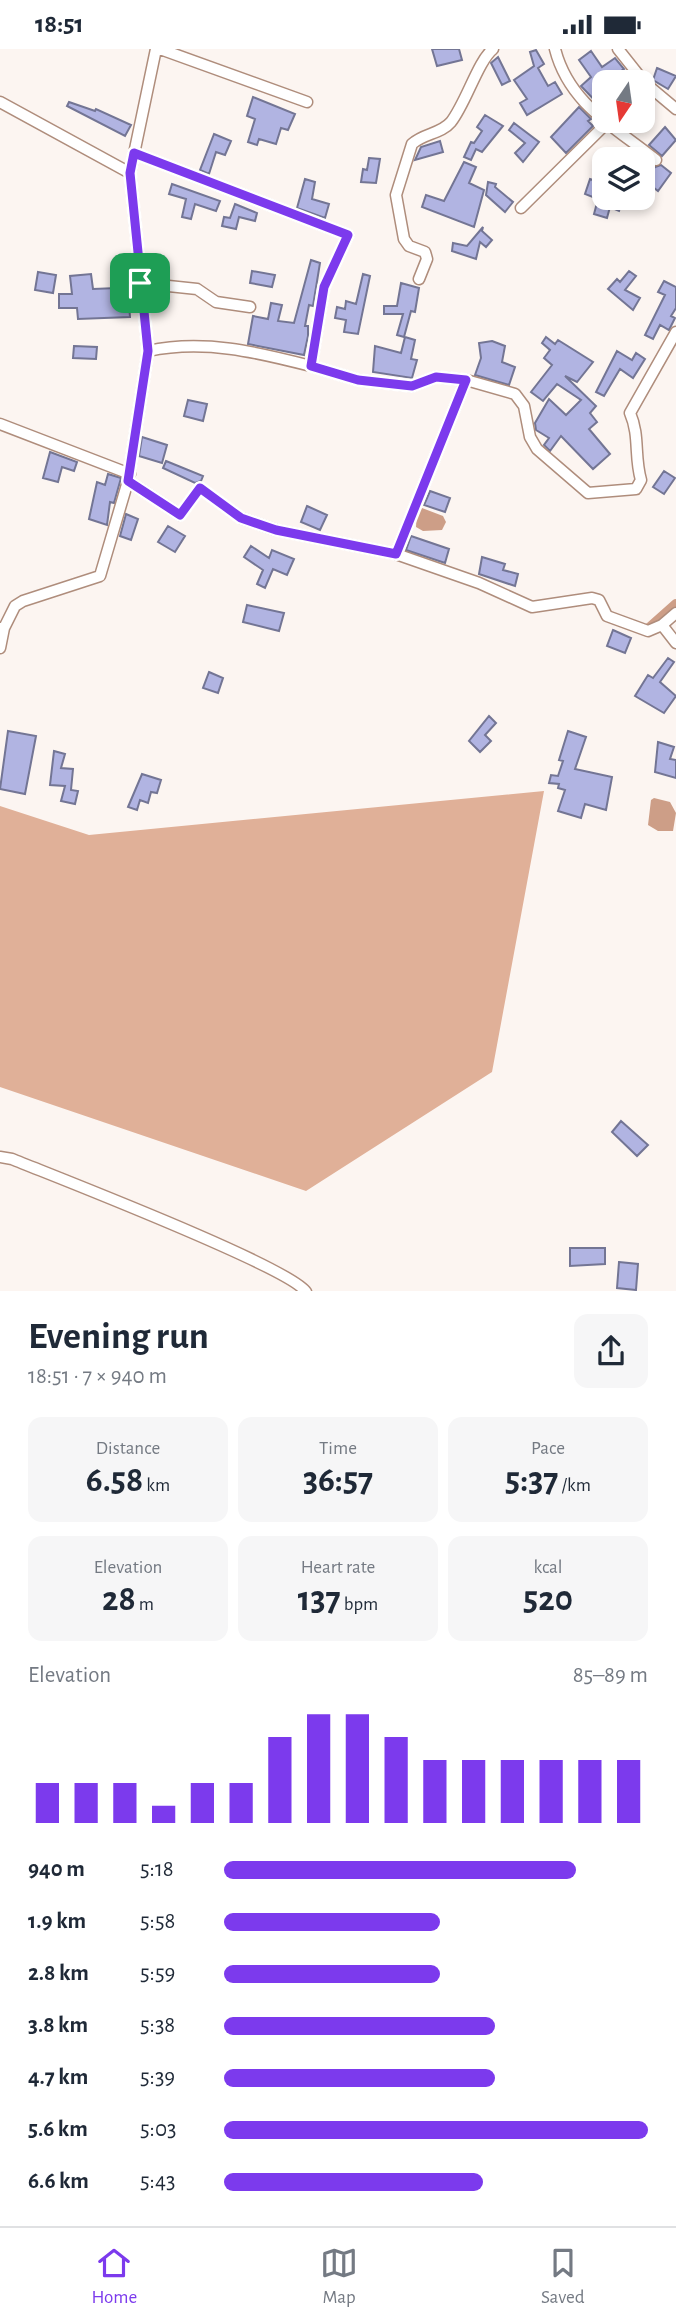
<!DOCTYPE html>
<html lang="en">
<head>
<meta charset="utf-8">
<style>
  body { margin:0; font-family:"Alegreya Sans",sans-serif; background:#f6f6f7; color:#1f2937; height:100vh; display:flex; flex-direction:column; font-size:26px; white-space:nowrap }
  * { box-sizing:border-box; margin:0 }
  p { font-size:23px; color:#747a83 }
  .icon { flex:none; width:38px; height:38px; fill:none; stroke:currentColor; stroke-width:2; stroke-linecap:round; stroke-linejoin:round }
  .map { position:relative; height:1242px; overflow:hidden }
  .side { display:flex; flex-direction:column; background:#fff; flex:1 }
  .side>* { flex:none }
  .needle { width:46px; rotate:193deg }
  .tools { position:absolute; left:592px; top:21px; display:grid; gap:14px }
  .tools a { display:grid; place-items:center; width:63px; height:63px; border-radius:14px; background:#fff; box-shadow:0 4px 10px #0003; font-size:35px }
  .pin { position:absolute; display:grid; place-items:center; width:60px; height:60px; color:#fff; margin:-30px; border-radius:14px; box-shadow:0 4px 10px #0006 }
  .round { display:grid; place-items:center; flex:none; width:74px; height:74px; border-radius:14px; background:#f6f6f7 }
  .head { display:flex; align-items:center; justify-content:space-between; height:119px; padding:0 28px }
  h1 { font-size:38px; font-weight:600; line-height:52px }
  .figures { display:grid; grid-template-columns:repeat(3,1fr); gap:10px; height:119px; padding:7px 28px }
  .figures div { display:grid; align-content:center; border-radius:14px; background:#f6f6f7; text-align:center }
  .figures b { font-size:35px; font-weight:600 }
  .figures small { font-size:19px; font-weight:400 }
  .figures p { font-size:19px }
  .chart { height:196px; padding:14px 28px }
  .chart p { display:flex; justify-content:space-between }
  .chart svg { width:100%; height:126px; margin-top:7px; stroke:#7c3aed; stroke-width:6 }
  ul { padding:0 28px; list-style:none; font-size:23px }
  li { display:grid; grid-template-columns:112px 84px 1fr; align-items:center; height:52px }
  li i { height:18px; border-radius:9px; background:#7c3aed }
  .status { display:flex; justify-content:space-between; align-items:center; height:49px; padding:0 35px; background:#fff; direction:ltr }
  .status svg { height:19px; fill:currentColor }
  .menu { display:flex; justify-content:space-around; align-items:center; height:98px; border-top:2px solid #e0e1e3; background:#fff; font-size:19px; color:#747a83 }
  .menu a { display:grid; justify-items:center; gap:4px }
  .menu .on { color:#7c3aed }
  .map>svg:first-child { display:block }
</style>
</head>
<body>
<div class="status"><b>18:51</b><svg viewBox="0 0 49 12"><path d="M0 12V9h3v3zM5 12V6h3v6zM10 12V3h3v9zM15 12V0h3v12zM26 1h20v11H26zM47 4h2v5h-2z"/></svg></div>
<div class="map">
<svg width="676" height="1243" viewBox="0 0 676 1243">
  <rect width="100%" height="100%" fill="#fcf5f1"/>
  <path fill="#e0b098" d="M544 742 492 1023 306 1142 0 1038V757L89 786Z"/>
  <path fill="#cd9e87" d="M422 459 443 467 446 473 442 481 423 482 416 478 417 460Z
    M654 749 670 753 676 764 673 782H658L648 776 651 751Z"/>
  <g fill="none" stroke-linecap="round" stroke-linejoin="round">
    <path stroke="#cd9e87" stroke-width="10" d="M649 579 676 555"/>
  </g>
  <path fill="#b1b4e2" stroke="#737594" stroke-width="2" d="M432 0H459L462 11 437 17Z
    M536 1 544 15 538 19 548 37 555 33 562 45 527 66 520 54 527 50 514 31 534 17 530 3Z
    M591 2 602 18 615 9 624 20 604 33 602 59 581 37 591 28 579 11Z
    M498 8 510 32 502 36 491 14Z
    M657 19 676 27 668 40 653 31Z
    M253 48 295 65 288 81 281 79 276 95 259 90 257 96 248 93 255 70 247 67Z
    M69 53 95 62 96 60 131 76 125 87 67 57Z
    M579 58 591 70 588 72 593 77 566 104 551 88Z
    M485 66 503 77 482 103 476 100 471 111 464 108 471 93 474 94 482 82 477 78Z
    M514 74 539 93 523 113 515 104 525 94 509 81Z
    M665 78 676 91 662 107 649 96Z
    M214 85 231 92 225 106 216 103 209 125 200 121Z
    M440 92 443 103 415 111 421 98Z
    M369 109 380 110 376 134 361 133 363 120 367 121Z
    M464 113 476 118 469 134 484 141 474 178 422 158 426 146 444 152Z
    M661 116 671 124 658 142 644 131 655 118Z
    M305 130 315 133 312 150 329 155 325 169 297 159Z
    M590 130 604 135V149H623L619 162 610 158 607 169 594 165 598 150 585 145Z
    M488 133 496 135 495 138 513 153 505 163 486 146Z
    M172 135 220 152 216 162 195 155 191 170 182 168 186 150 169 145Z
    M235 155 257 164 255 172 239 168 236 180 222 177 224 168 230 169Z
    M483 178 482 182 492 191 486 198 480 193 476 210 452 202 453 194 467 197Z
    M311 211 320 214 313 257 309 256 305 277H308V287L304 306 248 295 253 267 268 270 271 254 282 256 278 272 294 274Z
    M252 222 275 226 272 238 250 234Z
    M629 222 636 227 625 241 640 249 633 261 608 240 617 230 620 233Z
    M38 223 56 226 53 244 35 241Z
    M91 225 93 240 117 239 118 256 129 255 130 268 78 270 77 259H59V245H72L70 227Z
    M363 225 370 227 358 285 344 283 346 271 335 269 337 258 345 260 346 252 356 255Z
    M664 232 676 238V259L671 267 675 269 669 281 660 276 653 290 645 286 665 246 658 243Z
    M401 234 419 239 415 263 411 262 404 288 397 286 403 265H384V257H397Z
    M405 288 415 291 411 310 417 311 412 329 373 323 375 297 401 304Z
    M546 288 555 295 558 291 593 313 577 333 565 327 596 357 590 364 597 373 589 380 610 405 593 420 561 387 550 402 544 396 549 389 536 381 535 374 549 350 566 366 581 351 557 335 543 352 531 343 552 316 544 309 550 301 542 294Z
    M492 292 505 297 502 313 515 318 509 336 475 326 481 309 479 294Z
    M74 297 97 298 96 310 73 309Z
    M617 302 632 311 636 304 645 310 633 329 620 320 604 347 596 343Z
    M188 351 207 355 203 372 184 367Z
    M142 388 167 396 162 414 139 407Z
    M50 403 77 413 74 422 62 418 58 433 43 429Z
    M166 412 203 427 201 432 195 434 163 419Z
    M664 422 675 429 664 445 653 438Z
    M108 425 121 429 114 454 110 453 107 476 89 470 97 433 105 436Z
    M430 442 450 449 445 463 424 456Z
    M307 457 327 466 320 481 301 473Z
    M126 465 138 470 131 491 120 487Z
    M168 477 185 487 175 503 158 493Z
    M411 487 449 500 445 514 406 501Z
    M251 497 269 509 272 501 294 510 287 526 273 520 265 539 257 535 263 521 244 508Z
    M482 508 505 515 503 521 518 525 515 537 479 525Z
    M247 556 284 564 279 582 243 573Z
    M613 581 631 589 625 604 607 597Z
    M668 609 674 613 660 633 676 647 664 664 635 647 648 626 653 629Z
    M209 623 223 629 218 644 203 639Z
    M489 667 496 674 485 686 491 692 480 703 469 692Z
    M8 682 36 687 25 745 0 740Z
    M568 682 586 688 575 720 612 728 606 761 585 755 581 769 558 762 565 741 558 739 559 735 549 734 551 726 558 727 563 712 559 711Z
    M658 693 674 698 670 710 676 711V729L655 723Z
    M54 702 65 705 61 719 73 720 71 741 78 742 75 755 61 752 65 737 50 736Z
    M142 725 161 731 157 744 151 743 148 754 140 751 137 761 128 758Z
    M621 1072 648 1096 637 1107 612 1083Z
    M570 1199H605V1215L570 1217Z
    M619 1213 638 1215 636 1241 617 1239Z"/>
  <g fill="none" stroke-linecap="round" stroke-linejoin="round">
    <defs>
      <path id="minor" d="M160 0 307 53
        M555 0C569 55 615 78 656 111
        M618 0 645 34 676 60
        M0 53 130 124
        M134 104 348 186 324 238 311 317 358 331 412 337 436 328 466 331 515 345 524 357 530 388 537 400 588 444 636 440 641 431C634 407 640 387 630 364L676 283
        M521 159 609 72
        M419 230 427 210 425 203 409 197 404 190 396 146 412 95C424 84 441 85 451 73 466 54 478 12 493 0
        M140 234 197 240 216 253 250 258
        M148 302C203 290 257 303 311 317
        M0 375 130 425
        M128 432 180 466 200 439 241 469 276 481 396 505 479 534 532 558 592 549 599 551 607 567 648 582 662 576
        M396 505 466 331
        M676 564 662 576 676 594
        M0 579H4L15 557 23 552 100 527 128 432 148 302 130 124 156 0
        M0 599 4 579
        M0 1108 12 1110C56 1128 290 1218 306 1243"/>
    </defs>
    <use href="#minor" stroke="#af8d7c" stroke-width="13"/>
    <use href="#minor" stroke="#fff" stroke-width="10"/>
  </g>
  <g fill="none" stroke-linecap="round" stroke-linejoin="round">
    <defs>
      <path id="route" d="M134 104 348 186 324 238 311 317 358 331 412 337 436 328 466 331 396 505 276 481 241 469 200 439 180 466 128 432 148 302 130 124Z"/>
    </defs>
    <use href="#route" stroke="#fff" stroke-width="14"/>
    <use href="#route" stroke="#7c3aed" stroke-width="9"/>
  </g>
</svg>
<div class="tools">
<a><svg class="needle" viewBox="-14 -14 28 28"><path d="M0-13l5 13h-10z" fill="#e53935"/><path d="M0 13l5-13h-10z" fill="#747a83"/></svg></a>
<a><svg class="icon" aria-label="layers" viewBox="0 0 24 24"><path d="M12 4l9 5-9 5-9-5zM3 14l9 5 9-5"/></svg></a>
</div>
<div class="pin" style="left:140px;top:234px;background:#1e9e55"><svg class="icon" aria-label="arrive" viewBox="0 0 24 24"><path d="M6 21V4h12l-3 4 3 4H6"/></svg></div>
</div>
<section class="side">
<div class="head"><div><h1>Evening run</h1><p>18:51 · 7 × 940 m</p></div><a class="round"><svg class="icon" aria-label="share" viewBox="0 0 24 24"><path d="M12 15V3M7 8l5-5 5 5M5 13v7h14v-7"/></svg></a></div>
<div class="figures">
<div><p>Distance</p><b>6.58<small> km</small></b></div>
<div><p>Time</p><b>36:57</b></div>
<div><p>Pace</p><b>5:37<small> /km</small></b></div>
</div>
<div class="figures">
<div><p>Elevation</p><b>28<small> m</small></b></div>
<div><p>Heart rate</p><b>137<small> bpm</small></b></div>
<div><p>kcal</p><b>520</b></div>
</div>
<div class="chart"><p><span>Elevation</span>85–89 m</p>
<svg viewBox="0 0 160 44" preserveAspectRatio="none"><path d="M5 44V30M15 44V30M25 44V30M35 44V38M45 44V30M55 44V30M65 44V14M75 44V6M85 44V6M95 44V14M105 44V22M115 44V22M125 44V22M135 44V22M145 44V22M155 44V22"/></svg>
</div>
<ul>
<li><b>940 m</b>5:18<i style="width:83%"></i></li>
<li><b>1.9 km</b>5:58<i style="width:51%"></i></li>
<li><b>2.8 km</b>5:59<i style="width:51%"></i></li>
<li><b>3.8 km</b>5:38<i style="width:64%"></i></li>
<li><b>4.7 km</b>5:39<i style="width:64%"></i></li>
<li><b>5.6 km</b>5:03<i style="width:100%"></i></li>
<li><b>6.6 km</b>5:43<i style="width:61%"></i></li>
</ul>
</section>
<nav class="menu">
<a class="on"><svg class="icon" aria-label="home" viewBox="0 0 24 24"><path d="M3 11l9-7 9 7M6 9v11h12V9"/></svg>Home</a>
<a><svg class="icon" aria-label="map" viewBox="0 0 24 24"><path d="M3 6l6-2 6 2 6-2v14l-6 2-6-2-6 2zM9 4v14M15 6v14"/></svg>Map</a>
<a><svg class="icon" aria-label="saved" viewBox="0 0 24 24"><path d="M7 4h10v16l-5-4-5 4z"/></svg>Saved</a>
</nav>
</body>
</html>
